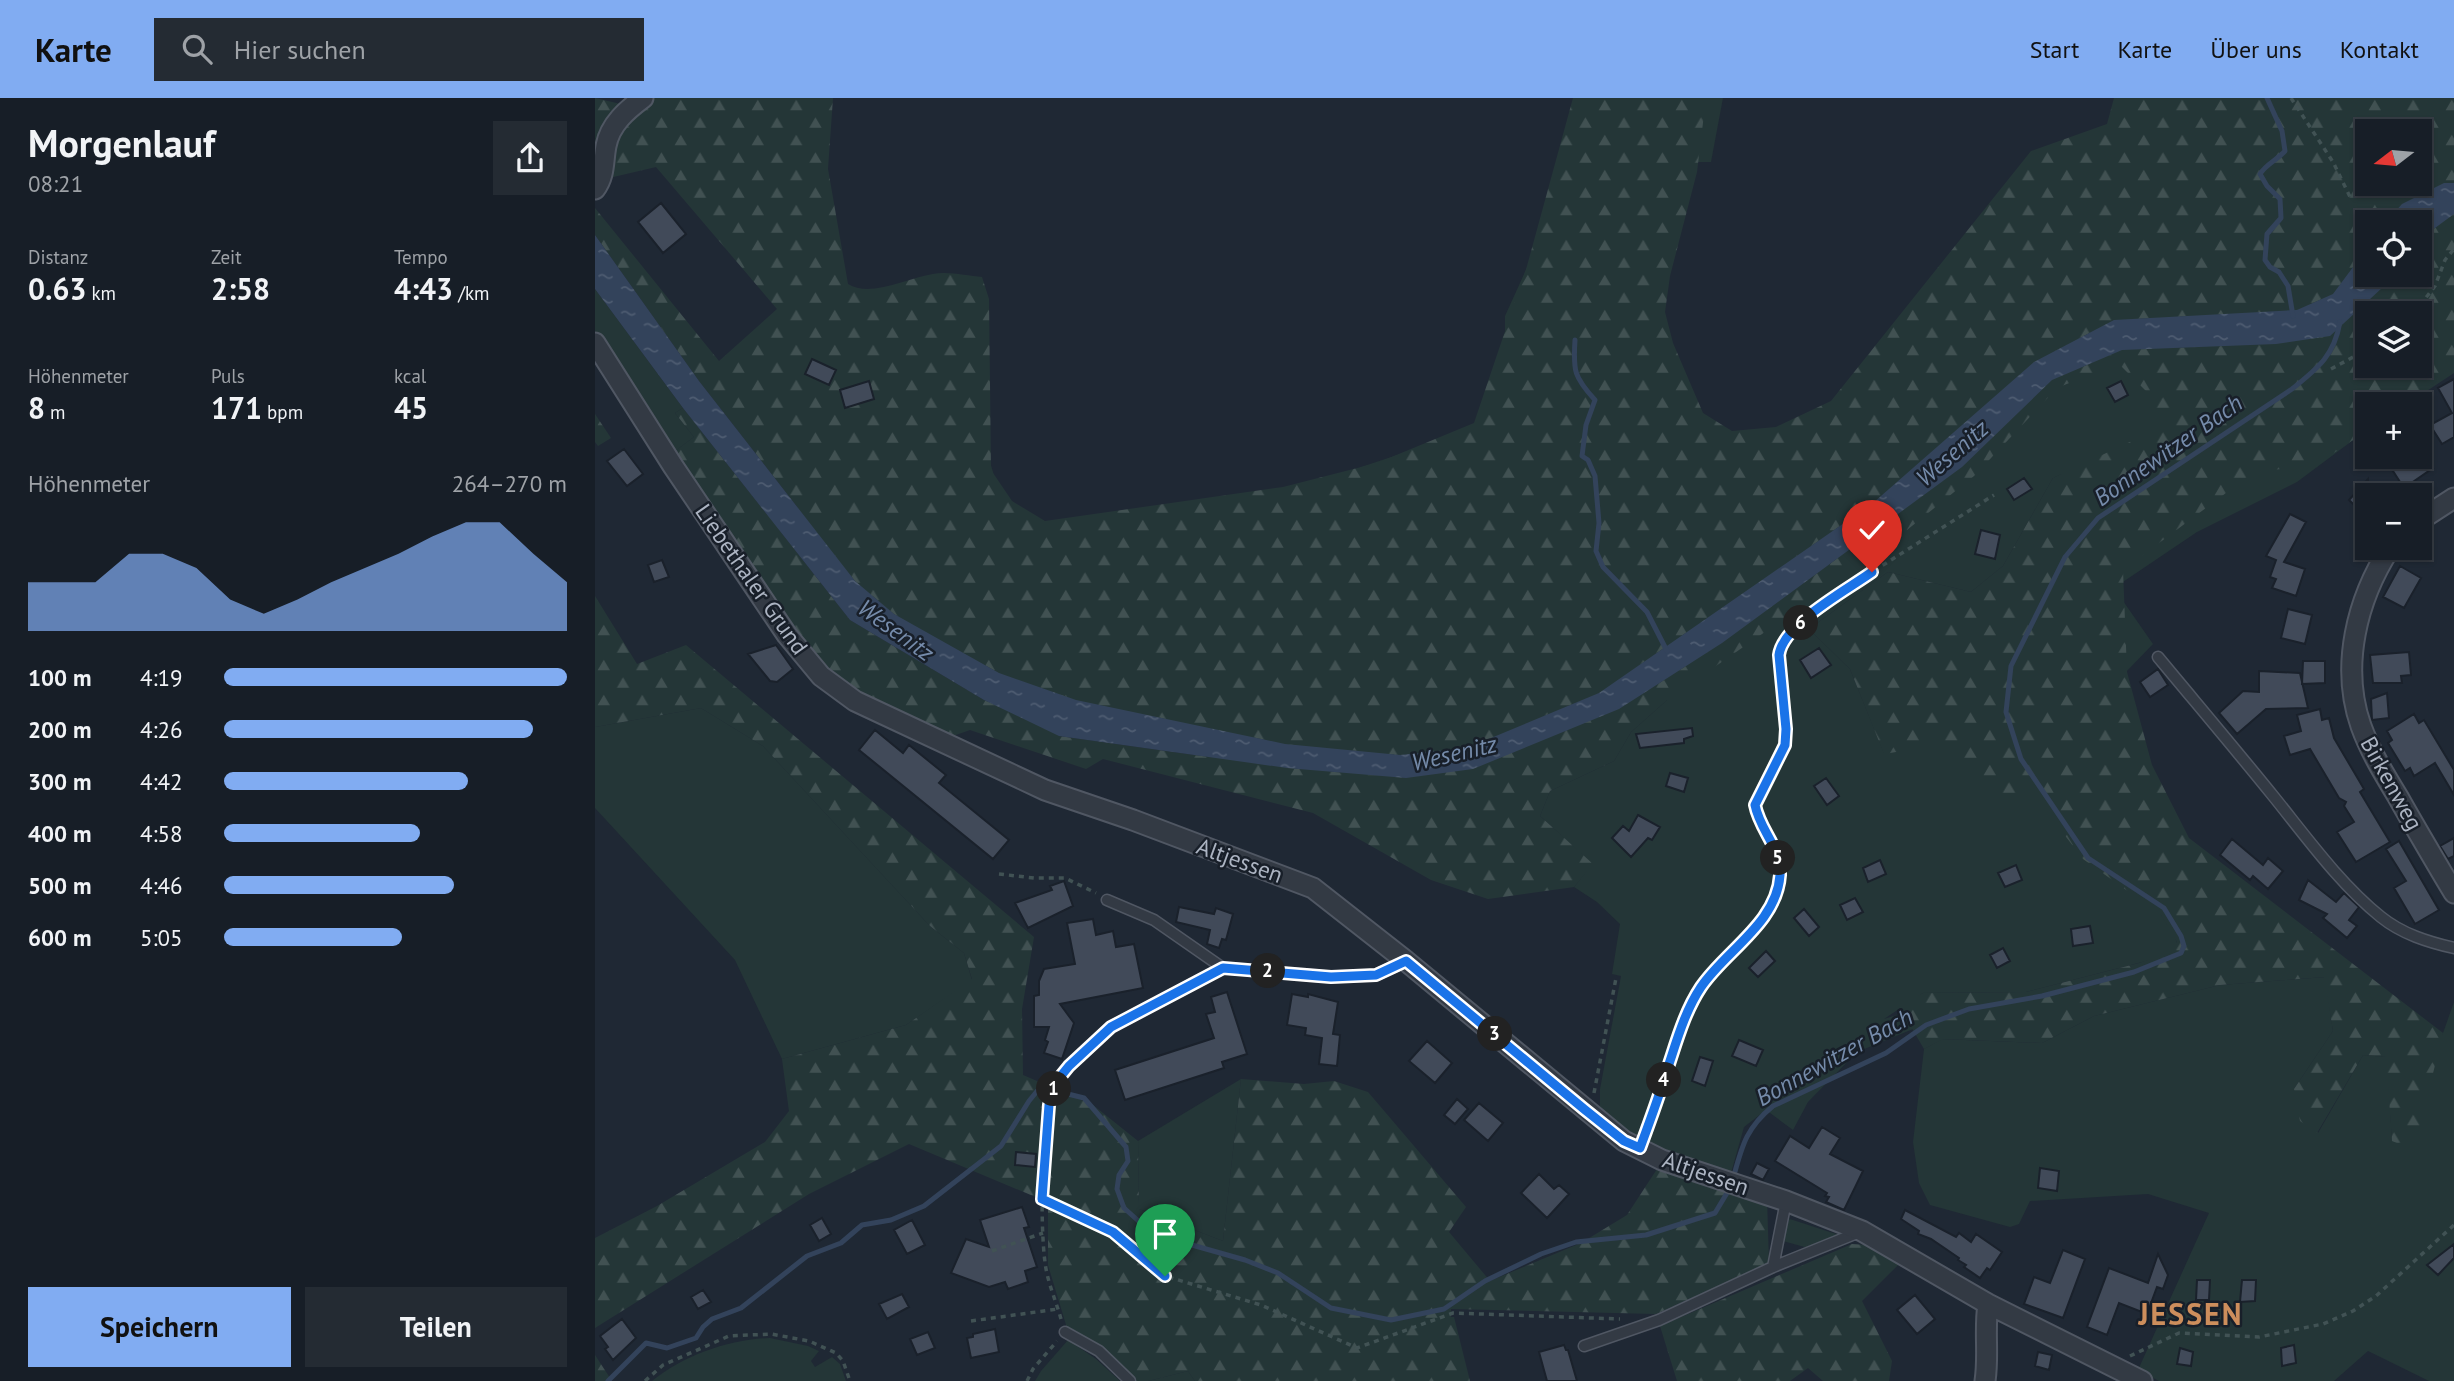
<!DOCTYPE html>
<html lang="de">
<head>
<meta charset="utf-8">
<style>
  body { margin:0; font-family:"PT Sans",sans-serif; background:#242b33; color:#f1f3f6; height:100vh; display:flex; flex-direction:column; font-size:26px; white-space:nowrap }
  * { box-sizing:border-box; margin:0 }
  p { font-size:23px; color:#9ea2a7 }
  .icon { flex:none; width:38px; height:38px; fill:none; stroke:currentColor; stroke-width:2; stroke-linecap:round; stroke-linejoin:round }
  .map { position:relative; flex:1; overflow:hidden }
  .drawer { display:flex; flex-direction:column; background:#171e27; width:595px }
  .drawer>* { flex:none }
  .needle { width:46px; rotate:254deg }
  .buttons { position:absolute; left:1760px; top:21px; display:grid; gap:14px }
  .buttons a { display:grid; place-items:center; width:77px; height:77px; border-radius:0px; background:#171e27; box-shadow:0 2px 5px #0004,0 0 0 2px #363c44; font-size:35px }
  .pin { position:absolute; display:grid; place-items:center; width:60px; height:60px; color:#fff; margin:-72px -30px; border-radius:50% 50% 50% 0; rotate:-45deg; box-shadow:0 0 7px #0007 }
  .pin .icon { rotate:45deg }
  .km { position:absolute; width:35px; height:35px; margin:-18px; border-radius:50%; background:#222; color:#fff; font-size:19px; line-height:35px; text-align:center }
  .round { display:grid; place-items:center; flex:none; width:74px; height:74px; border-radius:0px; background:#242b33 }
  .head { display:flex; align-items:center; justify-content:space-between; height:119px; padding:0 28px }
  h1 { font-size:38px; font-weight:700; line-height:52px }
  .metrics { display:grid; grid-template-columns:repeat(3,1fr); gap:10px; height:119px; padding:7px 28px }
  .metrics div { display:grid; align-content:center }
  .metrics b { font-size:30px; font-weight:700 }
  .metrics small { font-size:19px; font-weight:400 }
  .metrics p { font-size:19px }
  .chart { height:196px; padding:14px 28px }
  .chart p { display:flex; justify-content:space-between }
  .chart svg { width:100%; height:126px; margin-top:7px; fill:#81acf2; opacity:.7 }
  .cta { display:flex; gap:14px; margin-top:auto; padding:14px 28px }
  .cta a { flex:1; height:80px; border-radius:0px; background:#81acf2; color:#111; font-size:28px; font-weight:700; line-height:80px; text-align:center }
  .cta a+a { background:#242b33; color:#f1f3f6 }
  ul { padding:0 28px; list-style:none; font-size:23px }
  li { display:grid; grid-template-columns:112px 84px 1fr; align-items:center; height:52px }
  li i { height:18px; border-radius:9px; background:#81acf2 }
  header { display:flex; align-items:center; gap:42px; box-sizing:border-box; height:98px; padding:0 35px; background:#81acf2; color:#111 }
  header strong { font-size:33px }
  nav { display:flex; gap:38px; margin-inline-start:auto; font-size:24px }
  .search { width:490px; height:63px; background:#242b33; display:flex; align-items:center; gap:18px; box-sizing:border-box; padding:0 24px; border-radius:0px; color:#9ea2a7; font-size:26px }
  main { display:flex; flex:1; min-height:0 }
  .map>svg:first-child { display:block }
</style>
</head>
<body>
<header>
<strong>Karte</strong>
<div class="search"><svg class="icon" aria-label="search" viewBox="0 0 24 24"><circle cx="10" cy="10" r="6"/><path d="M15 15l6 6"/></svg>Hier suchen</div>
<nav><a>Start</a><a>Karte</a><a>Über uns</a><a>Kontakt</a></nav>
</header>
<main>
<section class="drawer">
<div class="head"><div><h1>Morgenlauf</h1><p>08:21</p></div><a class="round"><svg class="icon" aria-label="share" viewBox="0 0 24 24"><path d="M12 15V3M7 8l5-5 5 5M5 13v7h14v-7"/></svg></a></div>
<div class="metrics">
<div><p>Distanz</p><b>0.63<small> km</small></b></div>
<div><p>Zeit</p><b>2:58</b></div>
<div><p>Tempo</p><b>4:43<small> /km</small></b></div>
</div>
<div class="metrics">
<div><p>Höhenmeter</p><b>8<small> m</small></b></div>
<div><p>Puls</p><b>171<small> bpm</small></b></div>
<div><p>kcal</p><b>45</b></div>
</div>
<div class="chart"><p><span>Höhenmeter</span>264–270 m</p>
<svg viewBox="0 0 160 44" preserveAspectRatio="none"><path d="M0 44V27L10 27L20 27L30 17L40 17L50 22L60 33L70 38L80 33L90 27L100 22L110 17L120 11L130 6L140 6L150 17L160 27V44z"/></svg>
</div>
<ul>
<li><b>100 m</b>4:19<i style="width:100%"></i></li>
<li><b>200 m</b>4:26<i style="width:90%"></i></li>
<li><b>300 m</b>4:42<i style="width:71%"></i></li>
<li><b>400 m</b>4:58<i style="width:57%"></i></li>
<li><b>500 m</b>4:46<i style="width:67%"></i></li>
<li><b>600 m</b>5:05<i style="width:52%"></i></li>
</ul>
<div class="cta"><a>Speichern</a><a>Teilen</a></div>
</section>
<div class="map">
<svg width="1859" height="1283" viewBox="0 0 1859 1283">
  <defs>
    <pattern id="forest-firs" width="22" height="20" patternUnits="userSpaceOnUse" patternTransform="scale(1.75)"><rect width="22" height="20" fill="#243637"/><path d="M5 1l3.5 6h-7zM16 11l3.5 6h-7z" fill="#415152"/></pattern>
    <pattern id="water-ripples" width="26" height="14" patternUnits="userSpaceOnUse" patternTransform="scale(1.75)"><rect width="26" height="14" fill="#33435b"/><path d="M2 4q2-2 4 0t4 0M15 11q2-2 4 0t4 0" fill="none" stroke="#4e5c71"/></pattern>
  </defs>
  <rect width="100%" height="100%" fill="#1f2834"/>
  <path fill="#243637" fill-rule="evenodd" d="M1009 0H1128L1116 64H1095L1055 188 1101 363 1262 296 1483 53 1859 0V271L1773 306V331L1702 384 1602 434 1519 490 1558 546 1530 575 1560 807 1580 839 1589 865 1323 929 1262 954 1213 1004 1198 1032 1171 1012 1149 1029 1136 1075 1074 1055 1044 1041 1005 1014V991L1026 878 1017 876 1025 826 1002 804 979 789 997 766 945 718 955 693 1019 663 1036 634 1072 602 840 685 623 664 566 646 429 635 167 418 291 388 387 337 406 401 459 428 710 400 766 369 878 332 910 302V218ZM1773 33H1825V86H1773ZM1773 124H1825V177H1773ZM1773 215H1825V268H1773ZM1467 376 1402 707 1343 646 1289 655 1255 571 1214 531 1293 474 1376 494 1408 468 1458 380ZM1563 860 1404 909 1355 900 1289 921 1328 895 1431 894Z
    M0 191 88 310 80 315 99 339 79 354 0 233Z
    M106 610 168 648 335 828 369 855 377 882 311 927 187 961 140 862 0 710V629Z
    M1730 879 1738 933 1699 991 1723 1035 1768 957 1792 959 1797 1042 1848 935 1859 904V1283H1834L1773 1253 1739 1283H1564L1543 1272 1614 1115 1553 1096 1435 1103 1424 1126 1415 1129 1335 1107 1324 1085 1318 1044 1329 951 1347 941 1447 945 1499 918 1625 887Z
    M646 981 628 1143 544 1111 543 1043Z
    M1194 1121 1198 1122 1244 1137 1213 1150 1188 1143Z
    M175 1240 213 1248 224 1253 216 1263 220 1269 237 1259 245 1266 251 1283H57C89 1257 135 1241 175 1240Z
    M473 1242 501 1261 525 1283H440L446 1273Z
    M593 1273 600 1283H553Z"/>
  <path fill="url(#forest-firs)" fill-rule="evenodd" d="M0 0 30 7 0 79Z
    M55 0H238L233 71 253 186C275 200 313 180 338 176 353 173 372 178 387 179L394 201 396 372 417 403 450 423 688 389 782 365 879 325 932 168 978 0H1111L1102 74 1075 178 1070 214 1078 245 1108 315 1137 333 1181 329 1236 303 1436 53 1512 26 1519 0H1859V85H1849L1807 106 1791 124H1773V149L1738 196 1702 212 1519 222 1439 264 1278 405 1004 595 872 650 805 657 690 646 481 602 404 575 299 516 260 483 104 283 0 137V110L124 263 182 211 61 69 14 80 15 46ZM1773 33H1825V86H1773Z
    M1859 116V275L1812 306H1773V332L1721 367 1659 374 1528 472 1532 574 1557 667 1594 740 1848 935 1819 1052 1797 1043 1791 959 1768 957 1722 1035 1705 1023 1699 991 1738 933 1729 879 1625 887 1499 918 1447 945 1348 941 1329 951 1304 908 1328 895 1431 894 1544 865 1577 854 1582 844 1566 817 1488 761 1435 692 1402 708 1343 647 1289 656 1255 571 1214 531 1293 474 1376 494 1408 468 1458 380 1556 334 1553 295 1523 265 1462 290 1379 378 1281 457 1072 602 1036 634 1019 663 955 693 945 718 998 766 979 789 893 801 836 782 718 715 508 661 491 671 375 632 352 640 264 598 232 574 198 534 79 354 99 339 80 315 88 310 255 522 389 602 464 638 692 670 811 680 1024 611 1127 545 1367 369 1457 282 1527 252 1681 246 1735 238 1801 177H1825V141ZM1773 215H1825V268H1773Z
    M0 316 16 340 3 348 0 344Z
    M0 498 42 566 91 547 439 839 427 911 428 977 498 1007 543 1043 544 1111 628 1143 646 981 709 986 739 983 773 994 871 1109 854 1134 895 1183 986 1145 1032 1117 1064 1068 1172 1101 1174 1165 1061 1216 856 1211V1219H859L875 1283H600L593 1273 553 1283H541L507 1249 472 1230 453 1167V1109L486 1123 489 1116 444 1095 443 1100 314 1046 214 1096 0 1230V1140L62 1108 170 1044 194 1013 187 961 311 927 377 881 369 855 335 828 168 648 106 610 0 629Z
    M1257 1146 1272 1147 1305 1165 1267 1203 1297 1263 1294 1283H1228L1213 1270 1195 1283H1082L1065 1228Z
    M0 1257 17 1283H0Z"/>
  <path fill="url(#water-ripples)" d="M1849 85H1859V116L1825 141V124H1791L1807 106Z
    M0 137 104 283 260 483 299 516 404 575 481 602 690 646 805 657 872 650 1004 595 1278 405 1439 264 1519 222 1702 212 1738 196 1773 149V177H1801L1735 238 1681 246 1527 252 1457 282 1367 369 1127 545 1024 611 878 671 811 680 692 670 464 638 389 602 255 522 88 310 0 191Z"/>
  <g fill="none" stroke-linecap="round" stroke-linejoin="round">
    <path stroke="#33435b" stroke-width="5" d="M1672 0 1687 33 1690 53C1682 62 1671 66 1665 76L1672 88 1685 101 1686 120 1672 136 1670 162 1675 169 1684 174 1693 188 1698 218
      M980 242C978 273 979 279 1000 302L991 327 987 358 993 362 1000 378 1004 425 1001 453 1008 469 1052 514 1072 553
      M1138 1081C1147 1048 1151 1030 1178 1008L1291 955 1331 927 1374 911 1447 898 1539 874 1586 855 1589 848 1586 838 1569 810 1493 760 1426 661 1411 614 1416 568 1470 459 1503 420 1697 291C1723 270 1739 258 1745 224
      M13 1283 51 1245 72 1250 101 1240 108 1229 117 1221 146 1210 212 1158 246 1145 267 1127 296 1122 329 1108 406 1048 434 1003 443 992 453 991 489 1000 531 1049 533 1063 524 1077 522 1091 529 1110 558 1136 650 1162 683 1175 736 1210 796 1222 849 1211 890 1183 946 1156 981 1144 1051 1137 1120 1115 1135 1090"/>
  </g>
  <path fill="#414a59" stroke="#1a212b" stroke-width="2" d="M66 105 91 136 68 155 43 124Z
    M217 261 241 272 234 287 210 276Z
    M1859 281V339L1847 346 1835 327 1857 315 1843 290Z
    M274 283 279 301 250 310 245 292Z
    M1526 283 1533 297 1520 304 1512 290Z
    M29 351 48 376 32 388 12 363Z
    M1802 359H1831L1838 370 1809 390 1796 370 1806 364Z
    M1429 380 1437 391 1419 402 1412 391Z
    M1773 381V420L1754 402Z
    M1695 416 1711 424 1689 464 1710 471 1701 498 1677 490 1681 481 1675 479 1681 462 1671 458Z
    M1386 432 1405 437 1400 461 1380 456Z
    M67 462 74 479 59 484 53 467Z
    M1805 468 1826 480 1809 510 1788 499Z
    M1693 511 1717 517 1710 546 1686 540Z
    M181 547 198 571 182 584 175 583 153 556Z
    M1224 550 1236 567 1216 580 1205 562Z
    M1814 554 1816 577 1806 578 1807 585H1778L1775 557Z
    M1708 563H1730V585L1707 586Z
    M1563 571 1573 587 1555 599 1545 584Z
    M1664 573 1705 575 1713 610 1671 611 1642 636 1624 615 1648 593 1664 594Z
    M1792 595 1794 620 1777 622 1776 601Z
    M1725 611 1727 622 1734 620 1739 640 1769 691 1765 694 1795 744 1761 764 1742 734 1759 724 1749 708 1751 704 1744 700 1715 651 1695 657 1689 638 1706 633 1702 617Z
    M1819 616 1824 625 1829 622 1859 672V697L1840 665 1819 678 1815 670 1810 673 1793 645 1797 642 1792 633Z
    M1097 630 1098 638 1089 641V645L1045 650 1041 636Z
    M280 632 308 655 314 647 351 677 344 685 414 742 398 761 264 652Z
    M1075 675 1093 680 1089 694 1071 688Z
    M1231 680 1244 698 1232 707 1219 688Z
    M1043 717 1065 729 1057 742 1053 740 1036 759 1017 740 1028 728 1034 733Z
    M1859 740V758L1853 761 1845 748Z
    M1637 741 1668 767 1673 760 1688 773 1673 791 1658 778 1655 782 1625 757Z
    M1804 743 1844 812 1820 826 1799 790 1811 783 1791 751Z
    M1285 762 1291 776 1273 784 1268 770Z
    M1421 767 1427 782 1410 789 1403 775Z
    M1713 782 1741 804 1749 795 1764 809 1754 822 1762 828 1752 840 1728 820 1732 816 1704 802Z
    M469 783 478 808 433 830 420 805 457 792 455 788Z
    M1260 800 1268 814 1252 822 1245 807Z
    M584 809 619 816 621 810 638 816 631 842 627 841 624 850 612 846 615 832 581 824Z
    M1209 811 1224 829 1214 838 1199 820Z
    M498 821 501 837 518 833 521 849 539 846 548 890 465 906 479 925 467 961 449 955 453 944 450 942 454 929H439V898L444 897V883L449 871 480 866 472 825Z
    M1495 828 1498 845 1478 848 1476 831Z
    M1408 850 1415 863 1402 870 1395 857Z
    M1171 853 1180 863 1163 879 1154 870Z
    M632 894 652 956 627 964 629 970 530 1002 520 972 619 940 611 916 620 914 616 899Z
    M697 896 713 899V896L743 904 738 936 745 937 742 968 724 966 727 940 710 937 711 930 692 927Z
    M1144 942 1168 952 1161 968 1137 958Z
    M832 943 857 965 840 985 814 963Z
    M1105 959 1118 963 1110 988 1097 983Z
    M862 1001 873 1011 860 1026 849 1017Z
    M884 1005 908 1025 893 1043 869 1022Z
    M1227 1029 1245 1040 1235 1056 1268 1073 1249 1112 1231 1104 1234 1099 1230 1098 1232 1095 1180 1063 1195 1038 1214 1050Z
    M421 1054 441 1056 440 1069 420 1067Z
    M1162 1065 1174 1071 1168 1082 1156 1076Z
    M1445 1070 1464 1073 1462 1093 1443 1090Z
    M944 1076 959 1091 964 1087 974 1096 952 1120 926 1095Z
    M427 1109 434 1129 429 1130 442 1169 430 1173 433 1184 413 1191 410 1184 394 1189 356 1175 371 1141 394 1149 385 1122Z
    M1310 1112 1361 1139 1364 1135 1376 1144 1381 1136 1407 1154 1395 1172 1392 1170 1385 1180 1369 1169 1371 1167 1363 1162 1364 1160 1336 1141 1323 1136 1324 1133 1306 1121Z
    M227 1120 236 1136 224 1143 215 1127Z
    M317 1122 330 1147 312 1156 299 1132Z
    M1859 1146V1160L1843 1177 1832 1167Z
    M1468 1152 1490 1161 1468 1220 1429 1206 1439 1179 1455 1185Z
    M1563 1156 1573 1177 1568 1191 1562 1189 1552 1216 1524 1205 1512 1237 1492 1229 1514 1170 1553 1185Z
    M1602 1182H1615L1614 1202H1601Z
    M1647 1182H1661L1660 1203 1645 1204Z
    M108 1192 116 1204 103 1211 96 1199Z
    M307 1196 314 1209 292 1221 284 1206Z
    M1320 1197 1340 1221 1322 1236 1302 1212Z
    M27 1221 41 1240 18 1262 10 1251 13 1249 5 1238Z
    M400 1231 404 1254 376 1260 372 1240 378 1239V1236Z
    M333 1234 340 1250 322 1257 315 1241Z
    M969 1247 971 1252H973L982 1283H952L944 1254Z
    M1699 1247 1701 1265 1687 1268 1686 1250Z
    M1585 1250 1598 1254 1596 1268 1582 1266Z
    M1443 1254 1457 1257 1454 1272 1440 1268Z"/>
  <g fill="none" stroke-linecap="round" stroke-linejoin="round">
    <defs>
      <path id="lane" d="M1563 559C1602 606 1641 652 1679 699 1712 740 1745 786 1786 819 1807 836 1833 844 1859 850
        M512 802 559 822 628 870
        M516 929 628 870 736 879 781 877 811 863
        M1178 1169 1191 1103
        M470 1234 504 1253 535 1283
        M989 1248 1064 1222 1178 1169 1267 1133"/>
      <path id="street" d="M0 91C10 78 8 63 11 48 15 26 32 12 48 0
        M0 245 78 368 192 537 226 578 260 603 450 692 538 722 718 790 811 863 1029 1043 1067 1062 1191 1103 1267 1133 1393 1206 1547 1283
        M1825 422 1859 400
        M1795 450C1762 501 1745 568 1766 628 1775 653 1789 676 1803 699 1821 731 1840 763 1859 795
        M1390 1283C1394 1257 1389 1232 1393 1206"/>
    </defs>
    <use href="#lane" stroke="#505763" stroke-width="13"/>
    <use href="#street" stroke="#505763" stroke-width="23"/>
    <path stroke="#415254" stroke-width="3.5" stroke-dasharray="5 5" stroke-linecap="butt" d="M1696 0 1738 64 1757 103
      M1819 215 1840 188 1850 162 1859 151
      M1736 271 1773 251
      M404 776 439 780H470L501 795
      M999 995 1021 880
      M1050 1035C1067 990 1079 929 1106 889 1130 853 1182 825 1185 777 1186 749 1165 733 1160 707L1190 647 1191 631 1183 557 1185 547 1201 528 1277 474 1399 397
      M447 1101 518 1134 570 1178 666 1207 762 1250 858 1215 1025 1221
      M397 1153 448 1135
      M466 1221C461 1203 452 1183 450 1164 445 1129 445 1011 462 983 472 965 492 951 507 937
      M376 1223 463 1211
      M1535 1258 1584 1235 1664 1239 1728 1226 1758 1213 1781 1198 1859 1127
      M50 1283 68 1267 134 1238 176 1236 214 1243 241 1255 248 1263 255 1283
      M432 1283 438 1271 462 1243"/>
    <use href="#lane" stroke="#333a44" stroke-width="10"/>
    <use href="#street" stroke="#333a44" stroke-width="19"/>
  </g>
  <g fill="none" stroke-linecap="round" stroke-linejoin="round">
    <defs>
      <path id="route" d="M570 1178 518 1134 447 1101 454 1007 461 984 474 968 516 929 628 870 736 879 781 877 811 863 989 1011 1029 1043 1045 1050C1055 1023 1065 996 1073 969 1082 942 1090 913 1106 889 1130 853 1182 825 1185 777 1186 749 1165 733 1160 707L1190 647 1191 631 1184 557C1188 526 1252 492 1277 474"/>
    </defs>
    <use href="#route" stroke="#fff" stroke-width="14"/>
    <use href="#route" stroke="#1a73e8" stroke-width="9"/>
  </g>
  <g text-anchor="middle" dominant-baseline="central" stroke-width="5" stroke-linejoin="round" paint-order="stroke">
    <g font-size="23" fill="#acb4c2" stroke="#181f29">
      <text transform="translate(157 481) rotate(55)">Liebethaler Grund</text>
      <text transform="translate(1797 685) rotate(61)">Birkenweg</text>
      <text transform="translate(645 762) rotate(20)">Altjessen</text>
      <text transform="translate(1111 1075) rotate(19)">Altjessen</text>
    </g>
    <g font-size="24" font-style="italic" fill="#758baa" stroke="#181f29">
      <text transform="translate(1573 352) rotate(-35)">Bonnewitzer Bach</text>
      <text transform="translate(1357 355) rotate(-41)">Wesenitz</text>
      <text transform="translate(301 532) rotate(36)">Wesenitz</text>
      <text transform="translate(859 655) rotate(-13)">Wesenitz</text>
      <text transform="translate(1239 959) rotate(-29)">Bonnewitzer Bach</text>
    </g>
    <g font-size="30" font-weight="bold" letter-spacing="2" fill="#cd8e5c" stroke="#181f29">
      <text x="1596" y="1215">JESSEN</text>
    </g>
  </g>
</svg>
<div class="buttons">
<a><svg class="needle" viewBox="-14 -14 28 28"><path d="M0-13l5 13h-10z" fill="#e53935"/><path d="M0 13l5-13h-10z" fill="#9ea2a7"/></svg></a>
<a><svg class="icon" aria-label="locate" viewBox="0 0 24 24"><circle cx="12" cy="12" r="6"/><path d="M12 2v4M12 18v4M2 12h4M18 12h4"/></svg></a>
<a><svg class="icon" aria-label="layers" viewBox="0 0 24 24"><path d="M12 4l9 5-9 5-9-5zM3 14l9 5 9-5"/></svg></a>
<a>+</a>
<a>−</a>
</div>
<div class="pin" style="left:570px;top:1178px;background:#1e9e55"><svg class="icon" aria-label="arrive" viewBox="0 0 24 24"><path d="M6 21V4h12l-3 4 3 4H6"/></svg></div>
<div class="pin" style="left:1277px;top:474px;background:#d93025"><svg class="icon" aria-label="check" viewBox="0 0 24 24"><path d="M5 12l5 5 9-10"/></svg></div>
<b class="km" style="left:459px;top:991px">1</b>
<b class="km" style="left:673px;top:873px">2</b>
<b class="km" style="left:900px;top:936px">3</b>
<b class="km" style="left:1069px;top:982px">4</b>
<b class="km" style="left:1183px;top:760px">5</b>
<b class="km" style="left:1206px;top:525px">6</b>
</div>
</main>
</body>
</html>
